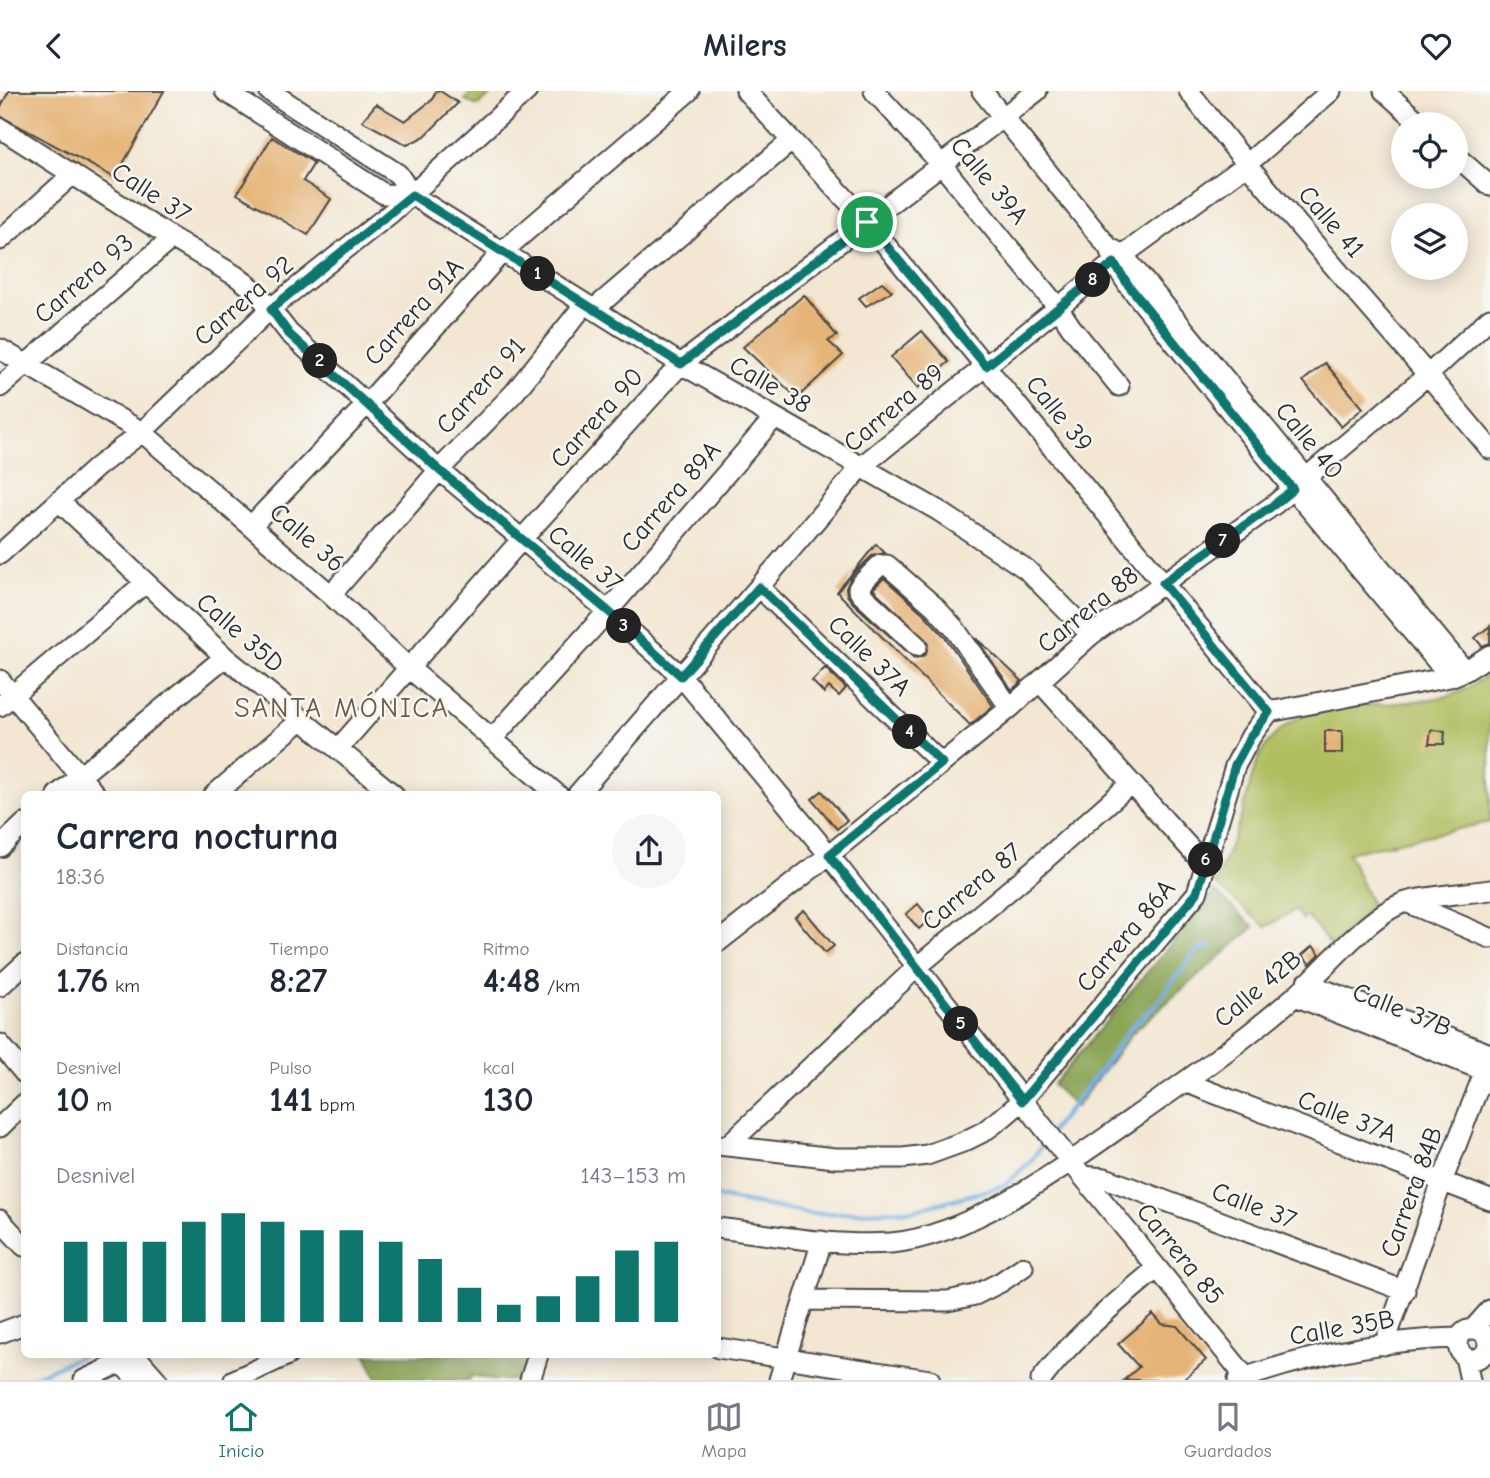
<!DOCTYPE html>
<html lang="es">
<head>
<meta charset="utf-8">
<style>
  body { margin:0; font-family:"Comic Neue",sans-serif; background:#f6f6f7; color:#1f2937; height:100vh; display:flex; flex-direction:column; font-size:26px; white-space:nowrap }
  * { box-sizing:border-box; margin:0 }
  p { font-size:23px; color:#747a83 }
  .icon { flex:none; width:38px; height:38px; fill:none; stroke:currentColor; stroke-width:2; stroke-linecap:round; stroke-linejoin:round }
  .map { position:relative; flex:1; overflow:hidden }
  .panel { position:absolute; left:21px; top:700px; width:700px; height:567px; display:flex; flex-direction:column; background:#fff; border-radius:10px; box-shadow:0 4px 18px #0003 }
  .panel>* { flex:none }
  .controls { position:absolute; left:1391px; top:21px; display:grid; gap:14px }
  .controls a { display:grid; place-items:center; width:77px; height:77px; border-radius:50%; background:#fff; box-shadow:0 4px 18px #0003; font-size:35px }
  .pin { position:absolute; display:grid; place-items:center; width:60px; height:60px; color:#fff; margin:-30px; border:4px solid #fff; border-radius:50%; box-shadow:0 2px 7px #0007 }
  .km { position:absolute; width:35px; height:35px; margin:-18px; border-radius:50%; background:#222; color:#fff; font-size:19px; line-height:35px; text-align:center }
  .round { display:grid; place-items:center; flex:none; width:74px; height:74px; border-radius:37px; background:#f6f6f7 }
  .head { display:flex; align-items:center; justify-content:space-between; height:119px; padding:0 35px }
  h1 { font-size:38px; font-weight:700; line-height:52px }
  .stats { display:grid; grid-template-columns:repeat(3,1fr); gap:10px; height:119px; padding:7px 35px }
  .stats div { display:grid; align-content:center }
  .stats b { font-size:35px; font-weight:700 }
  .stats small { font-size:19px; font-weight:400 }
  .stats p { font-size:19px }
  .chart { height:196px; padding:14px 35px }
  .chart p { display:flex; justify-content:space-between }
  .chart svg { width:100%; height:126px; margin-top:7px; stroke:#0f766e; stroke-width:6 }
  header { display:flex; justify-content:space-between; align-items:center; height:91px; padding:0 35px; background:#fff; font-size:32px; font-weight:700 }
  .tabs { display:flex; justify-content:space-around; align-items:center; height:98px; border-top:2px solid #e0e1e3; background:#fff; font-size:19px; color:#747a83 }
  .tabs a { display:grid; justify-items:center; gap:4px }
  .tabs .current { color:#0f766e }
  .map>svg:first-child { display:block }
</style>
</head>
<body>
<header><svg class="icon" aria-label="back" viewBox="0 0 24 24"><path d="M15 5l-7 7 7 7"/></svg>Milers<svg class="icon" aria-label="heart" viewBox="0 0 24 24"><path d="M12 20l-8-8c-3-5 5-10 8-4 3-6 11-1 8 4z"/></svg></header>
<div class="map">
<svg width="1490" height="1289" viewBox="0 0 1490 1289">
  <rect width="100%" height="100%" fill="#f6f6f2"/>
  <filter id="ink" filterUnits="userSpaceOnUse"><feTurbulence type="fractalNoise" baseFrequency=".0143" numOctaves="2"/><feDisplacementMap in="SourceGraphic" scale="14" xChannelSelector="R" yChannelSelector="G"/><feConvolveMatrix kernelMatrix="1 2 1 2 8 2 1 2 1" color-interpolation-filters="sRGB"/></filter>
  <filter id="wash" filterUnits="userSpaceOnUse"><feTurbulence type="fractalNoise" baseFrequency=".00686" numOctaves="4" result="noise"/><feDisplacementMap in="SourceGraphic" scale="28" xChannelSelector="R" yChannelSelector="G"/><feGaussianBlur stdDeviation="1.57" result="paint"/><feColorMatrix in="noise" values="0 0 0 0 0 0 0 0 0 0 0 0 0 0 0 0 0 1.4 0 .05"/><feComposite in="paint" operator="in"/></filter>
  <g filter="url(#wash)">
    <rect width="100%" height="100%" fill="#f3e7d3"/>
    <path fill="#b1be60" stroke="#6e7446" stroke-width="2" d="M472 0H495L478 15 465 9Z
      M1490 582V731L1348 762 1372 815 1332 856 1307 825 1303 829 1295 819 1266 836 1215 793C1224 770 1234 746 1242 723 1249 702 1252 676 1264 657 1290 620 1326 616 1368 614 1394 613 1423 610 1448 605 1463 601 1478 591 1490 582Z"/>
    <path fill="#8ca556" stroke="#5c6840" stroke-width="2" d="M1215 800 1254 836 1133 941 1076 1016 1053 994Z
      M366 1264H529L525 1289H491L472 1284 470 1289H378Z"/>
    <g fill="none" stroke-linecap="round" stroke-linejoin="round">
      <path stroke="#70ace1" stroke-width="4.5" d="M1052 1040 1100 980 1130 937 1155 914 1196 860 1211 855
        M718 1106 811 1123 914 1119 1004 1095 1031 1070 1045 1050
        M27 1289 83 1264"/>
    </g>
    <g id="blocks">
      <path fill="#e6b477" d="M9 0H164L115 87 0 25V17Z
        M436 0H440L458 12 425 45 407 54 362 30 376 13 405 30 432 9Z
        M272 46 314 72 303 90 331 108 308 144 237 103Z
        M882 191 892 200 866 215 859 207Z
        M804 204 837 245 828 250 843 264 797 307 743 256Z
        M922 240 949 271 918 297 891 266Z
        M1325 272 1363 317 1341 336 1303 290Z
        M876 453 885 462 872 465 852 484 846 497 847 504 853 512 914 567 921 566 926 563 928 551 873 498 884 487 925 524 945 546 993 615 970 634 837 501Z
        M1490 535V552L1482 555 1475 547Z
        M976 547 1022 590 1012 599Z
        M825 577 846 597 839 605 829 596 824 602 812 590Z
        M1431 639 1445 640 1444 653H1429Z
        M1325 640H1342V662H1325Z
        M822 700 847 729 837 738 812 708Z
        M918 813 930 828 919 838 906 823Z
        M804 819 834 855 825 862 795 826Z
        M1313 855 1320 863 1310 873 1302 864Z
        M1153 1223 1162 1233 1177 1235 1206 1269 1183 1289H1124L1139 1276 1118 1253Z"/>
    </g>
  </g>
  <g filter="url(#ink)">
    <use href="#blocks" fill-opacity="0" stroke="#494744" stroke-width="2"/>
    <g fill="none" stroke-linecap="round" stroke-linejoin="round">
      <defs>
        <path id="minor" d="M225 0 384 103 412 104
          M269 0 398 83 412 104 681 273 939 420 1026 478 1091 544
          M746 0 867 131 1269 621
          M874 0 942 74 1059 218 1071 236 1119 295
          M982 0 1109 157 1114 172 1129 195 1293 398 1450 586
          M1189 0C1284 124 1391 237 1490 358
          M1384 0 1421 33
          M0 37 172 147 236 185 257 201 289 242 439 379 608 520 681 585 829 764 1063 1061 1248 1289
          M1456 65 1490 95
          M0 149 73 83
          M1114 159 1123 164 1465 580
          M594 218 791 50
          M0 258 142 341 331 504 409 577 558 704
          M0 296 172 147
          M60 411 225 566 394 704
          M252 434 367 313 503 160 689 0
          M0 463 97 376 142 341 270 218 391 122 527 0
          M759 496 941 672
          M331 504 439 379 514 302 585 213
          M917 555 861 503 858 498 861 493 880 474H887L934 515 955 538 1010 617
          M0 589 96 704
          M1040 591 1205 774
          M0 615 145 492
          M492 648 608 520 774 327
          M338 658 521 449 681 273 1037 0
          M57 704 225 566
          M214 704 301 629
          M577 704 759 496 862 375 1123 164 1246 74 1331 0
          M0 756 24 733
          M1406 811 1490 847
          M718 851 829 764 1010 617 1091 544 1275 413 1429 283 1490 227
          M1307 892 1490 963
          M0 895 24 873
          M1295 905 1490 982
          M0 953 24 982
          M1185 991 1490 1109
          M0 1036 24 1013
          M718 1054 835 1067H903L927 1064 963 1051 983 1041 1002 1027 1022 1010 1197 802 1235 675 1251 645 1269 621 1450 586 1465 580 1490 564
          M727 1055 917 876 1032 780 1130 693
          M1082 1085 1105 1087 1405 1200
          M0 1129 24 1155
          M718 1137C774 1144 834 1156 891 1152 971 1145 1065 1075 1129 1030 1185 991 1242 951 1294 906 1323 880 1370 822 1406 811 1430 804 1465 803 1490 799
          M804 1209 948 1210 975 1204 1001 1191 1023 1176
          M1474 1237 1490 1219
          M1458 1253a15 15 0 1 1 30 0a15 15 0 1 1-30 0Z
          M0 1242 24 1233
          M1384 1254 1442 1091 1490 966
          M718 1257 930 1289
          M114 1264 137 1289
          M135 1264 157 1289
          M1465 1266 1470 1289
          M84 1289 120 1272
          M234 1289 288 1264
          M530 1289 538 1264
          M779 1289 822 1150
          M1041 1289C1074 1245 1116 1212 1157 1177
          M1238 1289C1309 1264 1382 1249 1458 1247"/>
      </defs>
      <use href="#minor" stroke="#494744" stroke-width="23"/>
      <use href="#minor" stroke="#fff" stroke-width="19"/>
    </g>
  </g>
  <g fill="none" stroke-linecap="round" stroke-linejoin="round" filter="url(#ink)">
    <defs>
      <path id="route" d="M412 104 681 273 867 131 986 275 1114 172 1129 195 1293 398 1275 413 1163 492 1269 621 1251 645 1235 674 1197 802 1022 1010 829 764 942 672 759 496 681 585 608 520 439 379 289 243 271 218Z"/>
    </defs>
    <use href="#route" stroke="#fff" stroke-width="14"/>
    <use href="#route" stroke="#0f766e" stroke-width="9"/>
  </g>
  <g text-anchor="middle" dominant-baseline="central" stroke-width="5" stroke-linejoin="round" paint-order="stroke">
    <g font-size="26" fill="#2b2b2b" stroke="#f6f6f2">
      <text transform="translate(989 90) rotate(50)">Calle 39A</text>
      <text transform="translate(151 102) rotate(33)">Calle 37</text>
      <text transform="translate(1331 131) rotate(49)">Calle 41</text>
      <text transform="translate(84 188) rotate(-41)">Carrera 93</text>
      <text transform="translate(244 210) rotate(-41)">Carrera 92</text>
      <text transform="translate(414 221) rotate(-48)">Carrera 91A</text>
      <text transform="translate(770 294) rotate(30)">Calle 38</text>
      <text transform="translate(481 295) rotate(-48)">Carrera 91</text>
      <text transform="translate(894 317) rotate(-40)">Carrera 89</text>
      <text transform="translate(1059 323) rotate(51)">Calle 39</text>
      <text transform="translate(597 327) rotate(-48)">Carrera 90</text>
      <text transform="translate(1309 350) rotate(51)">Calle 40</text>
      <text transform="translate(671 406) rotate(-49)">Carrera 89A</text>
      <text transform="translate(307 447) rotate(41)">Calle 36</text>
      <text transform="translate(585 468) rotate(40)">Calle 37</text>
      <text transform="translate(1088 519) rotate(-39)">Carrera 88</text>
      <text transform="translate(240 542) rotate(41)">Calle 35D</text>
      <text transform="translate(869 565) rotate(44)">Calle 37A</text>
      <text transform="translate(972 796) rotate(-40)">Carrera 87</text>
      <text transform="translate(1126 845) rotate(-50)">Carrera 86A</text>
      <text transform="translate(1258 898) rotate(-40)">Calle 42B</text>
      <text transform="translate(1402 919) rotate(22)">Calle 37B</text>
      <text transform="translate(1347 1026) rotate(21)">Calle 37A</text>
      <text transform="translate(1412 1101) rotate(-70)">Carrera 84B</text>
      <text transform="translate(1254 1115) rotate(21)">Calle 37</text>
      <text transform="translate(1180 1163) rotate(51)">Carrera 85</text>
      <text transform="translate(1342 1237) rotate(-10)">Calle 35B</text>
    </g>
    <g font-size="28" letter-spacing="2" fill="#6c5b46" stroke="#f6f6f2">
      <text x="342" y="617">SANTA MÓNICA</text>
    </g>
  </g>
</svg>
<div class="controls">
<a><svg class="icon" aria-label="locate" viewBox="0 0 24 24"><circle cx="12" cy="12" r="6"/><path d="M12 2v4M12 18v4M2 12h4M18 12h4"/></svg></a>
<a><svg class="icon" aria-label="layers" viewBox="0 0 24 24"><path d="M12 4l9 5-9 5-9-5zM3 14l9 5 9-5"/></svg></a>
</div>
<div class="pin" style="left:867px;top:131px;background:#1e9e55"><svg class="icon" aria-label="arrive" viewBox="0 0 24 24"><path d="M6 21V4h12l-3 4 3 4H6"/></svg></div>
<b class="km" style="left:538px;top:183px">1</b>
<b class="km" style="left:320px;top:270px">2</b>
<b class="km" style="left:624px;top:535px">3</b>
<b class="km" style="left:910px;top:641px">4</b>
<b class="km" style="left:961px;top:933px">5</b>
<b class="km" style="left:1206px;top:769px">6</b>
<b class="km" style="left:1223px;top:450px">7</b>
<b class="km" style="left:1093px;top:189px">8</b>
<section class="panel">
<div class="head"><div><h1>Carrera nocturna</h1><p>18:36</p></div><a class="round"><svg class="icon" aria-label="share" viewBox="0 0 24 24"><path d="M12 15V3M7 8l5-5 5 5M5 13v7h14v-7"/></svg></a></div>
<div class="stats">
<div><p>Distancia</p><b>1.76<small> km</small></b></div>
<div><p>Tiempo</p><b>8:27</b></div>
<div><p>Ritmo</p><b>4:48<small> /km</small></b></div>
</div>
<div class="stats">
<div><p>Desnivel</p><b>10<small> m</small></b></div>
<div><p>Pulso</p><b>141<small> bpm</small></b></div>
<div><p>kcal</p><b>130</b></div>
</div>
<div class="chart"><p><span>Desnivel</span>143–153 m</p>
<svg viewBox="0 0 160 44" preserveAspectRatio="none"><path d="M5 44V16M15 44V16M25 44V16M35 44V9M45 44V6M55 44V9M65 44V12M75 44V12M85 44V16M95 44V22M105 44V32M115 44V38M125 44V35M135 44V28M145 44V19M155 44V16"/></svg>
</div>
</section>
</div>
<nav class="tabs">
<a class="current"><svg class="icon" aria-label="home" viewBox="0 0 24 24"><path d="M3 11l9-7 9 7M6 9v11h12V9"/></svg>Inicio</a>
<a><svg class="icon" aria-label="map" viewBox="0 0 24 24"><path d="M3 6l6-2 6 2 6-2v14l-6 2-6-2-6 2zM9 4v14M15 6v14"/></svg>Mapa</a>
<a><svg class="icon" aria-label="saved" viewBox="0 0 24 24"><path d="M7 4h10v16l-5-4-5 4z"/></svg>Guardados</a>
</nav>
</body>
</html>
